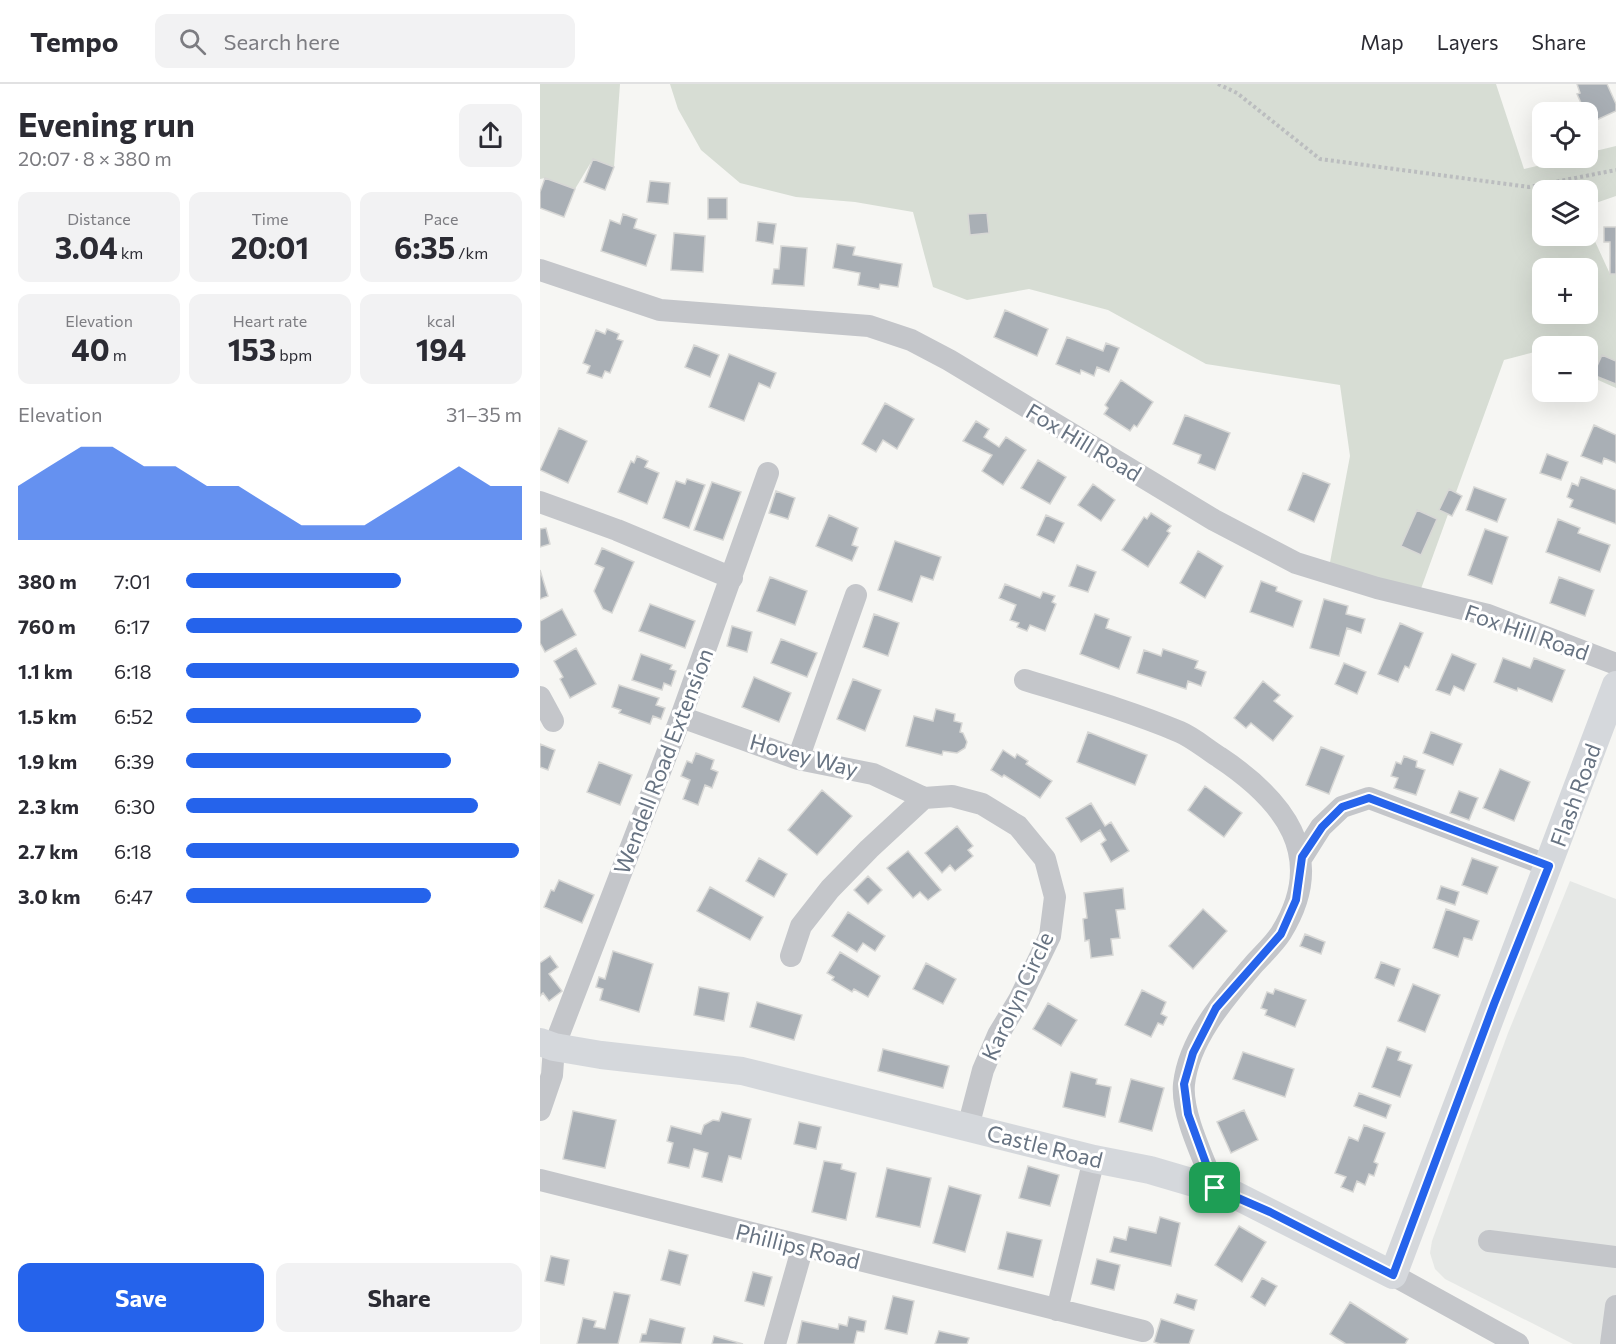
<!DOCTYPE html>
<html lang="en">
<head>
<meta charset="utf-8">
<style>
  body { margin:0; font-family:Commissioner,sans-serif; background:#f2f2f3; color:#2b2b33; height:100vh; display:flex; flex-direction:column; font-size:22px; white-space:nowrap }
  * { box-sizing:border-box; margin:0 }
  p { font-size:20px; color:#7c7c81 }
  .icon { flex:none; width:33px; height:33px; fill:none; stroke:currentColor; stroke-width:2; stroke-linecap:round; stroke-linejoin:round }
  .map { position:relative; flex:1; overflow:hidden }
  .sheet { display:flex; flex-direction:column; background:#fff; width:540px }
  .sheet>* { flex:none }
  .tools { position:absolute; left:992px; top:18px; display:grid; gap:12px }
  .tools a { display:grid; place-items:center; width:66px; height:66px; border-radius:12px; background:#fff; box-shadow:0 6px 24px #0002; font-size:30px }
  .pin { position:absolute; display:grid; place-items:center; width:51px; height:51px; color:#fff; margin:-26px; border-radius:12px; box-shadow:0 3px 9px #0006 }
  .round { display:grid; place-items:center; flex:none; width:63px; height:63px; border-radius:12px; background:#f2f2f3 }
  .head { display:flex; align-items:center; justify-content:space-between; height:102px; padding:0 18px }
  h1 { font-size:33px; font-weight:700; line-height:45px }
  .figures { display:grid; grid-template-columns:repeat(3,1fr); gap:9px; height:102px; padding:6px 18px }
  .figures div { display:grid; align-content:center; border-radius:12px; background:#f2f2f3; text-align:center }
  .figures b { font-size:30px; font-weight:700 }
  .figures small { font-size:16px; font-weight:400 }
  .figures p { font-size:16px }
  .chart { height:168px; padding:12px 18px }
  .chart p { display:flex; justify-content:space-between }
  .chart svg { width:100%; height:108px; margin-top:6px; fill:#2563eb; opacity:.7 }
  .primary-button { display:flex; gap:12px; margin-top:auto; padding:12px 18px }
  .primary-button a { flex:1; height:69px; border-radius:12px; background:#2563eb; color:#fff; font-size:24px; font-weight:700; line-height:69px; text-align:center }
  .primary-button a+a { background:#f2f2f3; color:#2b2b33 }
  ul { padding:0 18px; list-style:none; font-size:20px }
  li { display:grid; grid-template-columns:96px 72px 1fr; align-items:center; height:45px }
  li i { height:15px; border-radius:8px; background:#2563eb }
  header { display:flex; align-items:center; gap:36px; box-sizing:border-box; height:84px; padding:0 30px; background:#fff; border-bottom:2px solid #e1e1e2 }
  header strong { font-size:28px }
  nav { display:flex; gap:33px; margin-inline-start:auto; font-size:21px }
  .search { width:420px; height:54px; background:#f2f2f3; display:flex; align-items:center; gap:15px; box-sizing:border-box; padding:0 21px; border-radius:12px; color:#7c7c81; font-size:22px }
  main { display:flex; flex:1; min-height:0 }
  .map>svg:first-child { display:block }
</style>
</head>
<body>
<header>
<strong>Tempo</strong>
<div class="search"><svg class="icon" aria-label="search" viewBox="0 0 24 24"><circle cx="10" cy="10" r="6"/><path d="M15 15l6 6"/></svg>Search here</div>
<nav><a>Map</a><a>Layers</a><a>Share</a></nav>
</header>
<main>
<section class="sheet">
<div class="head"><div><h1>Evening run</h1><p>20:07 · 8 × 380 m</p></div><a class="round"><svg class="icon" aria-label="share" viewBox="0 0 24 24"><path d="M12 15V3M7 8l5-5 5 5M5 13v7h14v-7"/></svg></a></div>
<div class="figures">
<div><p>Distance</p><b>3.04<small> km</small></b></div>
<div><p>Time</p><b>20:01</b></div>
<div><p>Pace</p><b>6:35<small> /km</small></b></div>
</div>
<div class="figures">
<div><p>Elevation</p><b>40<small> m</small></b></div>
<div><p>Heart rate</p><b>153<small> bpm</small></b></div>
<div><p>kcal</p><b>194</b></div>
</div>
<div class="chart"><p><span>Elevation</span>31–35 m</p>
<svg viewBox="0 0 160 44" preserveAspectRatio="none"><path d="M0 44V22L10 14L20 6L30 6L40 14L50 14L60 22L70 22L80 30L90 38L100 38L110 38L120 30L130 22L140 14L150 22L160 22V44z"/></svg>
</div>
<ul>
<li><b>380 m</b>7:01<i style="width:64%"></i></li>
<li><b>760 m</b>6:17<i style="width:100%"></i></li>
<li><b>1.1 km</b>6:18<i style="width:99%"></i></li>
<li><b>1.5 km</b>6:52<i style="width:70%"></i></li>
<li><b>1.9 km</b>6:39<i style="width:79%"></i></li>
<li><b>2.3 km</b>6:30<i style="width:87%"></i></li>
<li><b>2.7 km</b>6:18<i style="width:99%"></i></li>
<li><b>3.0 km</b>6:47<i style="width:73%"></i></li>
</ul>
<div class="primary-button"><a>Save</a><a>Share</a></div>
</section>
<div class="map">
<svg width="1076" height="1260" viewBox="0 0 1076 1260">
  <rect width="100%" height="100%" fill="#f6f6f3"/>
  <path fill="#e6e8e6" d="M1030 797 1076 815V1260H1033L905 1195 895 1185 890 1169 892 1157 968 949Z"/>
  <path fill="#d7ddd4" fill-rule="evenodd" d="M0 0H80L74 83 53 75 35 105 5 94 0 95Z
    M130 0H956L984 85 1031 74H1047V69L1076 62V112L1047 122V106H1002V152H1047V140L1070 190 1076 189V304L1047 291V262H1002V266L964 276 878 513 788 489 810 372 800 301 666 280 568 226 489 205 427 216 393 203 373 128 315 118 256 113 200 99 161 66 138 25ZM1002 184H1047V230H1002Z"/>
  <path fill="#a9afb5" stroke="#d7d7d5" stroke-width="1.5" d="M1037 0H1067L1076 20V27L1050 39 1037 10 1040 9Z
    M53 75 74 83 65 106 44 98Z
    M5 94 35 105 24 133 0 124V108Z
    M110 97 130 99 128 120 107 118Z
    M168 114H187V135H168Z
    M447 129 449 149 430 151 428 130Z
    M83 130 97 135 94 144 116 151 106 182 61 167 70 136 80 140Z
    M218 138 236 140 233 160 216 157Z
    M1064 143H1076V190H1070V158H1064Z
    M134 149 165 152 163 188 131 186Z
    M297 160 315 163 313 171 362 180 358 203 340 200 339 205 318 201 320 189 293 184Z
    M241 162 267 164 264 202 232 200 234 185H239Z
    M465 226 508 245 497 272 454 253Z
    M67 245 79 250 77 255 83 257 70 289 65 287 62 294 47 289 50 282 43 279 56 246 65 250Z
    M527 253 563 267 566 259 579 264 569 288 557 283 554 292 541 286 540 290 516 280Z
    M154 261 179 271 170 293 145 283Z
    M189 270 236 289 230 304 219 299 204 337 169 323Z
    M1062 271 1076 277V300L1053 291Z
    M581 296 613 318 597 343 594 341 590 347 564 330 568 324 565 321Z
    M345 319 374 335 357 365 343 356 336 368 322 360Z
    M645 331 690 349 675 386 658 379 661 371 633 360Z
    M436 337 449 345 444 353 459 363 466 353 486 366 463 401 442 387 452 371 423 357Z
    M1054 341 1076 351V379L1064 374 1062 380 1041 372Z
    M19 344 47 357 28 399 0 386Z
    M1007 370 1028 378 1021 396 1000 389Z
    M97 372 108 377 105 383 119 389 107 420 78 408 91 377 94 379Z
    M498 376 526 393 510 420 481 404Z
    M763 389 790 400 774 438 748 426Z
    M1041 393 1076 406V440L1030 423 1033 416 1027 413 1032 399 1038 402Z
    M147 395 165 401 149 444 123 434 136 397 145 400Z
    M172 398 201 408 183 456 154 446Z
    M553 400 575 416 561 437 538 421Z
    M934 403 966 415 957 438 926 426Z
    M909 405 922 412 912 432 899 426Z
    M236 407 255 414 248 435 229 429Z
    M877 426 897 435 881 471 861 462Z
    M611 429 631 442 627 447 630 449 608 483 582 466 604 433 607 435Z
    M289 431 318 444 312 461 318 463 312 477 276 462Z
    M506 431 524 439 514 459 497 451Z
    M1018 435 1040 444 1038 449 1070 461 1060 488 1006 468Z
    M6 444 10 460 0 463V445Z
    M945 445 968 453 952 500 928 491Z
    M355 457 401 473 393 496 381 492 372 518 338 506Z
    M62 464 94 478 72 529 63 525 54 507 64 484 55 480Z
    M658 467 683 482 665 514 640 499Z
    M537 481 556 488 548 508 529 502Z
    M0 486 8 512 0 515Z
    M230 493 267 507 255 541 217 527Z
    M1019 493 1054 506 1045 532 1010 519Z
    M721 497 737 503 736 507 762 517 753 543 710 528Z
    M465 500 500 514 503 508 515 512 512 518 516 520 505 547 490 541 487 547 477 543 479 539 470 536 476 521 459 514Z
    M784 515 808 522 806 530 825 535 821 549 807 544 799 572 770 564Z
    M110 520 155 537 145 564 99 547Z
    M22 525 36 551 5 568 0 559V537Z
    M334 530 359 539 348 572 323 563Z
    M555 530 569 535 566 544 591 553 579 585 540 570Z
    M860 539 883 549 869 584 865 582 858 598 838 590Z
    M192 542 212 548 207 568 187 562Z
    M241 555 277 569 267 593 231 579Z
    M36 564 56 600 30 614 20 595 23 593 14 577Z
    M623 565 658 577 655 584 666 588 661 602 648 597 646 605 597 589 604 566 621 572Z
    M101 570 132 581 130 585 136 587 131 602 124 599 122 606 92 596Z
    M912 570 936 580 924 607 914 602 910 611 896 606Z
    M963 574 990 584 994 574 1025 586 1012 618 978 604 977 607 954 598Z
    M804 579 826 588 817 610 795 600Z
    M214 593 251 609 239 638 202 623Z
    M313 595 341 606 325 647 297 635Z
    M723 597 740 611 734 617 753 632 733 657 711 639 706 644 694 634Z
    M79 601 119 614 116 621 125 624 121 635 113 632 110 640 79 629 81 626 72 623Z
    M396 625 415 630 414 637 422 639 420 648 423 649 427 658 425 664 417 669 403 667 402 671 366 662 374 632 393 637Z
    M548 648 607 671 595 701 537 678Z
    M891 648 922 660 913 681 883 669Z
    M0 660 15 666 8 686 0 683Z
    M781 663 804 672 789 710 766 701Z
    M463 666 475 674 477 670 488 677 486 680 512 697 500 714 464 691 462 693 451 686Z
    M156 669 174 676 171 685 178 688 172 704 165 701 158 721 143 715 150 696 141 692 147 677 152 679Z
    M864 672 877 677 876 683 885 686 876 711 854 704 858 694 851 692 856 678 861 680Z
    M59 678 92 691 80 721 47 708Z
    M960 685 990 698 974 737 943 724Z
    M665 702 702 729 684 753 648 726Z
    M282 706 312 732 277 771 248 746Z
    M919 707 938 714 929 736 910 729Z
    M551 719 565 742 571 738 589 767 571 778 561 760 566 756 560 746 541 758 526 734Z
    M417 742 433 762 428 766 433 772 415 787 410 781 402 789 385 769Z
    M368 767 401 806 388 816 380 808 373 814 347 784Z
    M219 774 247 790 234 813 206 797Z
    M932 774 958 783 947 810 922 801Z
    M328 792 342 806 328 820 314 806Z
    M19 796 54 811 42 839 4 823 11 806 14 807Z
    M901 802 919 808 915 821 897 815Z
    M170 803 223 833 210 856 157 827Z
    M583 804 585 825 576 826 580 854 571 855 573 871 551 874 549 856 545 857 543 835 547 834 544 809Z
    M663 825 687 847 653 885 629 862Z
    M906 825 939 837 932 856 924 854 918 873 893 864Z
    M308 828 345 852 335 867 323 859 317 868 292 852Z
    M765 850 785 858 781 870 760 862Z
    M73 867 113 880 99 928 60 916 63 905 56 903 59 893 65 895Z
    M300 868 340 892 328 913 314 905 312 908 292 896 294 893 287 889Z
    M10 872 18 883 9 890 22 907 9 917 3 909 0 912V879Z
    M841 878 860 885 854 902 835 894Z
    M386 879 416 895 403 920 373 905Z
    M873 900 900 911 885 948 858 937Z
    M159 903 189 909 184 937 154 931Z
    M735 905 766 916 755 943 725 931 727 926 721 924 727 908 733 910Z
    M602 906 626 918 621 930 627 933 623 941 618 939 611 953 585 941Z
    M217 918 262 931 254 956 210 943Z
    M508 919 537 936 521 962 493 945Z
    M847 963 861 968 858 976 872 981 860 1013 832 1003Z
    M343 965 409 982 403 1004 338 987Z
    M703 968 754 985 745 1013 693 995Z
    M531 988 557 995 556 1000 571 1003 565 1033 523 1023Z
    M591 995 624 1004 612 1047 579 1038Z
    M819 1009 851 1021 846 1034 814 1022Z
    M704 1026 718 1056 691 1069 677 1038Z
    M33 1027 76 1036 65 1084 23 1075Z
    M182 1028 211 1035 201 1075 189 1072 182 1098 162 1093 168 1069 154 1065 149 1084 128 1079 133 1059 127 1057 131 1042 161 1050 164 1041 173 1036 179 1037Z
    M259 1038 281 1043 276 1065 254 1060Z
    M824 1041 845 1049 834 1078 838 1080 834 1092 829 1090 825 1101 817 1097 813 1108 801 1103 806 1093 795 1089 809 1053 818 1057Z
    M284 1077 302 1080 301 1085 316 1089 306 1136 272 1128Z
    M488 1082 519 1091 510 1122 479 1114Z
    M347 1084 391 1094 380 1143 336 1133Z
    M409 1102 441 1111 425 1168 393 1159Z
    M620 1133 640 1139 631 1182 570 1168 574 1153 586 1156 589 1143 616 1149Z
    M699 1142 726 1158 702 1198 675 1181Z
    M467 1148 502 1156 493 1193 458 1185Z
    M129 1166 148 1171 140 1201 121 1196Z
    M11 1172 29 1176 24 1201 5 1197Z
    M557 1175 580 1181 574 1206 551 1200Z
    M213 1188 232 1193 224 1222 205 1217Z
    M722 1194 737 1202 725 1222 711 1213Z
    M74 1208 90 1211 78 1260H37L43 1234 56 1237 54 1243 65 1245Z
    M637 1210 657 1216 654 1226 634 1219Z
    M353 1212 374 1217 367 1250 345 1245Z
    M810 1218 868 1255 865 1260H806L790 1250Z
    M309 1233 326 1237 324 1248 317 1247 314 1260H257L262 1237 298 1245 299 1240 307 1242Z
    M110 1235 145 1244 141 1260 100 1258 102 1250H106Z
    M621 1235 654 1246 649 1260H620L614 1258Z
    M399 1247 429 1254 427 1260H395Z
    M174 1252 203 1260H172Z"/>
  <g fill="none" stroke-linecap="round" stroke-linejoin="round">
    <path stroke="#bbbdbf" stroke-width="4" stroke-dasharray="3 3" stroke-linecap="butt" d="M678 0 697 9 780 75 989 103 1076 86"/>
    <path stroke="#c4c6ca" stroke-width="22" d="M0 186 120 226 329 242 371 256 409 276 674 436 756 479 837 504 948 531 1076 580
      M0 418 77 446 192 494
      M485 596C537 612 590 627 640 648 654 654 666 665 679 673 744 716 789 772 741 849 734 860 723 870 714 880 686 913 649 954 644 1000 641 1030 664 1075 675 1104
      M0 613 13 637
      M141 633 258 675 333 690 384 714
      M258 675 316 511
      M762 773 781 743 802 723 829 714 1009 782
      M251 872 261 842 290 805 329 765 384 714 412 712 442 720 478 742 505 775 515 813 510 852 479 916 458 951 443 986 428 1043
      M0 1026 12 991 14 963 141 633 228 389
      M0 1096 603 1247
      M949 1157 1076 1173
      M853 1191 978 1260
      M517 1226 554 1075
      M235 1260 263 1162
      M1071 1260 1076 1222"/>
    <path stroke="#d5d8dc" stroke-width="28" d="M0 958 14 963 61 971 202 987 554 1075 610 1086 695 1111 853 1191 1076 601"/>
  </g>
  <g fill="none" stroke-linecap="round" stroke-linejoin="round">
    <defs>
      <path id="route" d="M829 714 1009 782 954 920 853 1191 730 1128 675 1104 648 1030 644 1000 653 969 676 924 741 850 756 816 762 773 782 743 802 723Z"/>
    </defs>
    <use href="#route" stroke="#fff" stroke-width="12"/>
    <use href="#route" stroke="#2563eb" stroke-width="8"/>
  </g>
  <g text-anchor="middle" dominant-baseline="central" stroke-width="6" stroke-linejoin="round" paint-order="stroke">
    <g font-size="22" fill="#677382" stroke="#fff">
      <text transform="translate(544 358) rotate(31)">Fox Hill Road</text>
      <text transform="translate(987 548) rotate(19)">Fox Hill Road</text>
      <text transform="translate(264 671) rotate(15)">Hovey Way</text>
      <text transform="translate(123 677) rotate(-69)">Wendell Road Extension</text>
      <text transform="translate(1035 711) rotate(-70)">Flash Road</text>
      <text transform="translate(477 912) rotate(-65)">Karolyn Circle</text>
      <text transform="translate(505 1062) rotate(14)">Castle Road</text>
      <text transform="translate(258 1162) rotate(14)">Phillips Road</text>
    </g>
  </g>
</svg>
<div class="tools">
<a><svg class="icon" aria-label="locate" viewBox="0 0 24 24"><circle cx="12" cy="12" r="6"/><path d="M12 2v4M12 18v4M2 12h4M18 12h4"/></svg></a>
<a><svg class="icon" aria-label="layers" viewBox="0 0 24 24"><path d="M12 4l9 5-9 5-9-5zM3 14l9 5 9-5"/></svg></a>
<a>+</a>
<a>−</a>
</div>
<div class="pin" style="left:675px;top:1104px;background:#1e9e55"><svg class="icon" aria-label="arrive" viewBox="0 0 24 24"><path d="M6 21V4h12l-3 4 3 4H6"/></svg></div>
</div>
</main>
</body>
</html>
